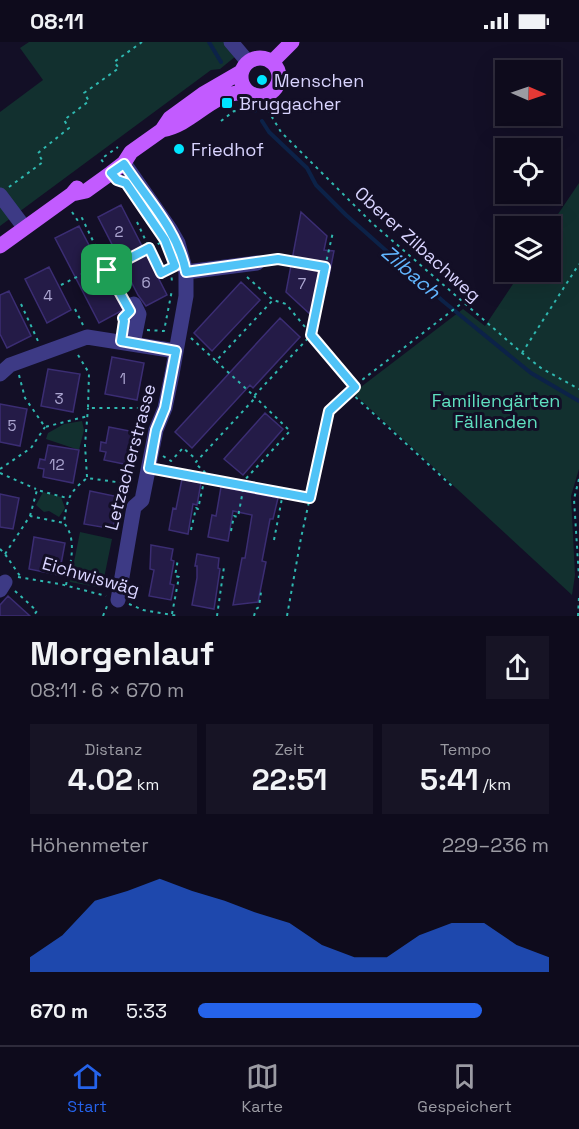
<!DOCTYPE html>
<html lang="de">
<head>
<meta charset="utf-8">
<style>
  body { margin:0; font-family:"Space Grotesk",sans-serif; background:#171425; color:#f1f3f6; height:100vh; display:flex; flex-direction:column; font-size:22px; white-space:nowrap }
  * { box-sizing:border-box; margin:0 }
  p { font-size:20px; color:#9b9ba3 }
  .icon { flex:none; width:33px; height:33px; fill:none; stroke:currentColor; stroke-width:2; stroke-linecap:round; stroke-linejoin:round }
  .map { position:relative; height:574px; overflow:hidden }
  .side { display:flex; flex-direction:column; background:#0e0b1c; flex:1 }
  .side>* { flex:none }
  .needle { width:39px; rotate:92deg }
  .controls { position:absolute; left:495px; top:18px; display:grid; gap:12px }
  .controls a { display:grid; place-items:center; width:66px; height:66px; border-radius:0px; background:#0e0b1c; box-shadow:0 6px 24px #0002,0 0 0 2px #2e2b3b; font-size:30px }
  .pin { position:absolute; display:grid; place-items:center; width:51px; height:51px; color:#fff; margin:-26px; border-radius:12px; box-shadow:0 3px 9px #0006 }
  .round { display:grid; place-items:center; flex:none; width:63px; height:63px; border-radius:0px; background:#171425 }
  .headline { display:flex; align-items:center; justify-content:space-between; height:102px; padding:0 30px }
  h1 { font-size:33px; font-weight:800; line-height:45px }
  .stats { display:grid; grid-template-columns:repeat(3,1fr); gap:9px; height:102px; padding:6px 30px }
  .stats div { display:grid; align-content:center; border-radius:0px; background:#171425; text-align:center }
  .stats b { font-size:30px; font-weight:800 }
  .stats small { font-size:16px; font-weight:400 }
  .stats p { font-size:16px }
  .chart { height:168px; padding:12px 30px }
  .chart p { display:flex; justify-content:space-between }
  .chart svg { width:100%; height:108px; margin-top:6px; fill:#2563eb; opacity:.7 }
  ul { padding:0 30px; list-style:none; font-size:20px }
  li { display:grid; grid-template-columns:96px 72px 1fr; align-items:center; height:45px }
  li i { height:15px; border-radius:8px; background:#2563eb }
  .status { display:flex; justify-content:space-between; align-items:center; height:42px; padding:0 30px; background:#0e0b1c; direction:ltr }
  .status svg { height:16px; fill:currentColor }
  .menu { display:flex; justify-content:space-around; align-items:center; height:84px; border-top:2px solid #2e2b3b; background:#0e0b1c; font-size:16px; color:#9b9ba3 }
  .menu a { display:grid; justify-items:center; gap:3px }
  .menu .current { color:#2563eb }
  .map>svg:first-child { display:block }
</style>
</head>
<body>
<div class="status"><b>08:11</b><svg viewBox="0 0 49 12"><path d="M0 12V9h3v3zM5 12V6h3v6zM10 12V3h3v9zM15 12V0h3v12zM26 1h20v11H26zM47 4h2v5h-2z"/></svg></div>
<div class="map">
<svg width="579" height="574" viewBox="0 0 579 574">
  <rect width="100%" height="100%" fill="#130f26"/>
  <path fill="#12302f" d="M29 0H231L241 10 220 27 211 28 0 184V70L43 38 20 6Z
    M579 141V427L571 454 575 533 572 553 353 351 463 267 485 284 521 230H550V184Z
    M82 379 84 388 79 408 46 397 48 391 64 382Z
    M43 450 61 455 65 466 59 475 49 469 44 470 36 463Z
    M80 490 112 497 102 546 70 540Z"/>
  <g fill="none" stroke-linecap="round" stroke-linejoin="round">
    <path stroke="#0c2248" stroke-width="4" d="M209 0 221 20
      M252 65 255 69
      M262 79 269 90 307 126 316 143 346 173 444 260 531 331 579 359"/>
  </g>
  <path fill="#241b47" stroke="#3b2d73" stroke-width="1.5" d="M121 163 167 253 146 264 138 253 98 175Z
    M301 170 327 194 324 208 334 209 327 244 317 242 311 273 286 250Z
    M79 184 123 268 99 281 55 196Z
    M49 225 71 268 47 281 25 237Z
    M241 240 260 258 212 309 194 291Z
    M9 249 31 294 7 306 0 292V253Z
    M280 276 300 295 253 346 250 343 192 406 175 390Z
    M112 315 144 321 137 358 105 352Z
    M48 327 80 332 73 370 41 364Z
    M0 362 27 367 20 404 0 400Z
    M265 371 283 387 243 433 224 417Z
    M109 385 140 391 134 424 104 418 106 410 100 409 101 400 106 401Z
    M48 403 79 408 73 441 43 435 44 427 38 426 40 417 45 418Z
    M182 437 201 441 197 463 193 462 188 492 169 488 173 466 176 467Z
    M221 445 278 456 273 477H270L262 519 266 520 258 560 233 563 242 516H245L252 473 233 469 228 499 208 495 212 473 216 474Z
    M90 449 119 455 113 487 84 482Z
    M0 452 19 456 13 487 0 485Z
    M34 495 65 501 59 533 29 527Z
    M151 503 173 507 171 518 174 519 170 542 174 543 171 558 149 554 154 528 150 527Z
    M197 512 219 516 218 526 220 527 214 567 192 563 197 536V524H195Z
    M8 554 30 574H0V563Z"/>
  <g fill="none" stroke-linecap="round" stroke-linejoin="round">
    <path stroke="#2fb8b0" stroke-width="2" stroke-dasharray="3 4.5" stroke-linecap="butt" d="M260 55 281 90 372 181 522 311 541 326 579 347
      M221 79 234 69 245 70
      M103 120 101 117 118 105
      M9 145 43 120 38 111 69 86 64 78 89 59 84 51 119 26 114 20 142 0
      M72 170 78 179 82 176 107 228
      M137 180 161 231 170 227
      M325 225 333 190
      M171 228 172 240
      M247 235 273 258 286 262 355 345
      M61 243 104 221
      M123 257 107 228 164 199
      M21 262 38 299
      M75 267 83 283
      M147 288 164 289 172 248
      M191 296 216 319 273 258
      M522 311 579 222
      M78 313 89 331 88 366H150
      M216 319 254 354 311 293 325 225 277 217 269 219
      M19 333 25 356 45 385 88 374
      M350 350 453 445
      M163 414 171 419 183 406 196 417
      M0 427 31 406 45 385
      M160 428 310 456
      M0 431 36 447
      M87 435 85 403 88 366
      M211 436 195 421 256 355
      M579 437 574 457 579 536
      M241 442 290 389 254 354
      M30 474 37 448 67 456
      M191 488 196 466 198 467 205 435
      M231 489 234 474 238 475 244 443
      M274 498 283 451
      M0 507 5 512 20 534
      M5 512 30 474 64 481
      M18 535 60 542 106 554
      M66 543C70 523 78 498 64 481 67 458 68 451 87 436L131 442
      M15 549 37 569 33 574
      M129 562 143 568 178 574
      M172 572 179 535 175 534 178 517
      M103 574 107 564
      M217 574 224 525
      M254 574 256 567 259 565 261 550
      M287 574 301 496 329 369 362 338 462 261
      M578 574 579 555"/>
    <path stroke="#3d3a85" stroke-width="15" d="M231 0 248 20
      M0 153 24 185
      M186 230 257 221
      M133 302 139 272 134 262
      M0 332 10 323 87 295 176 309
      M0 548 5 540
      M118 558 134 465 142 458 156 388 165 366 172 332 186 254V230L178 201 170 187 124 121"/>
    <path stroke="#c25bff" stroke-width="15" d="M241 35a19 19 0 1 1 38 0a19 19 0 1 1-38 0Z
      M272 20 292 0
      M162 88C196 81 209 51 246 50
      M72 152 86 149 111 131 124 121 131 110 162 88 170 76 203 52 241 30
      M0 204 72 152 77 146"/>
  </g>
  <g fill="none" stroke-linecap="round" stroke-linejoin="round">
    <defs>
      <path id="route" d="M124 122C147 157 178 188 186 230L278 217 325 225 311 293 355 345 329 369 310 456 149 426 156 388 165 366 176 309 121 299 124 279 123 276 130 269 107 228 149 206 161 231 175 224 165 198 154 182 126 141 117 138 111 131Z"/>
    </defs>
    <use href="#route" stroke="#fff" stroke-width="12"/>
    <use href="#route" stroke="#4fc3f7" stroke-width="8"/>
  </g>
  <g fill="#00e5ff" stroke="#130f26" stroke-width="2">
    <circle cx="262" cy="38" r="6"/>
    <rect x="221" y="55" width="12" height="12" rx="3"/>
    <circle cx="179" cy="107" r="6"/>
  </g>
  <g text-anchor="middle" dominant-baseline="central" stroke-width="6" stroke-linejoin="round" paint-order="stroke">
    <g font-size="15" fill="#aca6d1">
      <text x="119" y="189">2</text>
      <text x="146" y="240">6</text>
      <text x="302" y="241">7</text>
      <text x="48" y="253">4</text>
      <text x="123" y="336">1</text>
      <text x="59" y="356">3</text>
      <text x="12" y="383">5</text>
      <text x="57" y="422">12</text>
    </g>
    <g font-size="18" fill="#d9d4ff" stroke="#130f26" text-anchor="start">
      <text x="274" y="38">Menschen</text>
      <text x="239" y="61">Bruggacher</text>
      <text x="191" y="107">Friedhof</text>
    </g>
    <g font-size="18" fill="#d9d4ff" stroke="#130f26">
      <text transform="translate(418 202) rotate(42)">Oberer Zilbachweg</text>
      <text transform="translate(130 415) rotate(-75)">Letzacherstrasse</text>
      <text transform="translate(91 534) rotate(16)">Eichwiswäg</text>
    </g>
    <g font-size="18" fill="#5fe0c0" stroke="#130f26">
      <text x="496" y="358">Familiengärten<tspan x="496" dy="21">Fällanden</tspan></text>
    </g>
    <g font-size="20" font-style="italic" fill="#62b6ff" stroke="#130f26">
      <text transform="translate(411 230) rotate(41)">Zilbach</text>
    </g>
  </g>
</svg>
<div class="controls">
<a><svg class="needle" viewBox="-14 -14 28 28"><path d="M0-13l5 13h-10z" fill="#e53935"/><path d="M0 13l5-13h-10z" fill="#9b9ba3"/></svg></a>
<a><svg class="icon" aria-label="locate" viewBox="0 0 24 24"><circle cx="12" cy="12" r="6"/><path d="M12 2v4M12 18v4M2 12h4M18 12h4"/></svg></a>
<a><svg class="icon" aria-label="layers" viewBox="0 0 24 24"><path d="M12 4l9 5-9 5-9-5zM3 14l9 5 9-5"/></svg></a>
</div>
<div class="pin" style="left:107px;top:228px;background:#1e9e55"><svg class="icon" aria-label="arrive" viewBox="0 0 24 24"><path d="M6 21V4h12l-3 4 3 4H6"/></svg></div>
</div>
<section class="side">
<div class="headline"><div><h1>Morgenlauf</h1><p>08:11 · 6 × 670 m</p></div><a class="round"><svg class="icon" aria-label="share" viewBox="0 0 24 24"><path d="M12 15V3M7 8l5-5 5 5M5 13v7h14v-7"/></svg></a></div>
<div class="stats">
<div><p>Distanz</p><b>4.02<small> km</small></b></div>
<div><p>Zeit</p><b>22:51</b></div>
<div><p>Tempo</p><b>5:41<small> /km</small></b></div>
</div>
<div class="chart"><p><span>Höhenmeter</span>229–236 m</p>
<svg viewBox="0 0 160 44" preserveAspectRatio="none"><path d="M0 44V38L10 29L20 15L30 11L40 6L50 11L60 15L70 20L80 24L90 33L100 38L110 38L120 29L130 24L140 24L150 33L160 38V44z"/></svg>
</div>
<ul>
<li><b>670 m</b>5:33<i style="width:81%"></i></li>
</ul>
</section>
<nav class="menu">
<a class="current"><svg class="icon" aria-label="home" viewBox="0 0 24 24"><path d="M3 11l9-7 9 7M6 9v11h12V9"/></svg>Start</a>
<a><svg class="icon" aria-label="map" viewBox="0 0 24 24"><path d="M3 6l6-2 6 2 6-2v14l-6 2-6-2-6 2zM9 4v14M15 6v14"/></svg>Karte</a>
<a><svg class="icon" aria-label="saved" viewBox="0 0 24 24"><path d="M7 4h10v16l-5-4-5 4z"/></svg>Gespeichert</a>
</nav>
</body>
</html>
